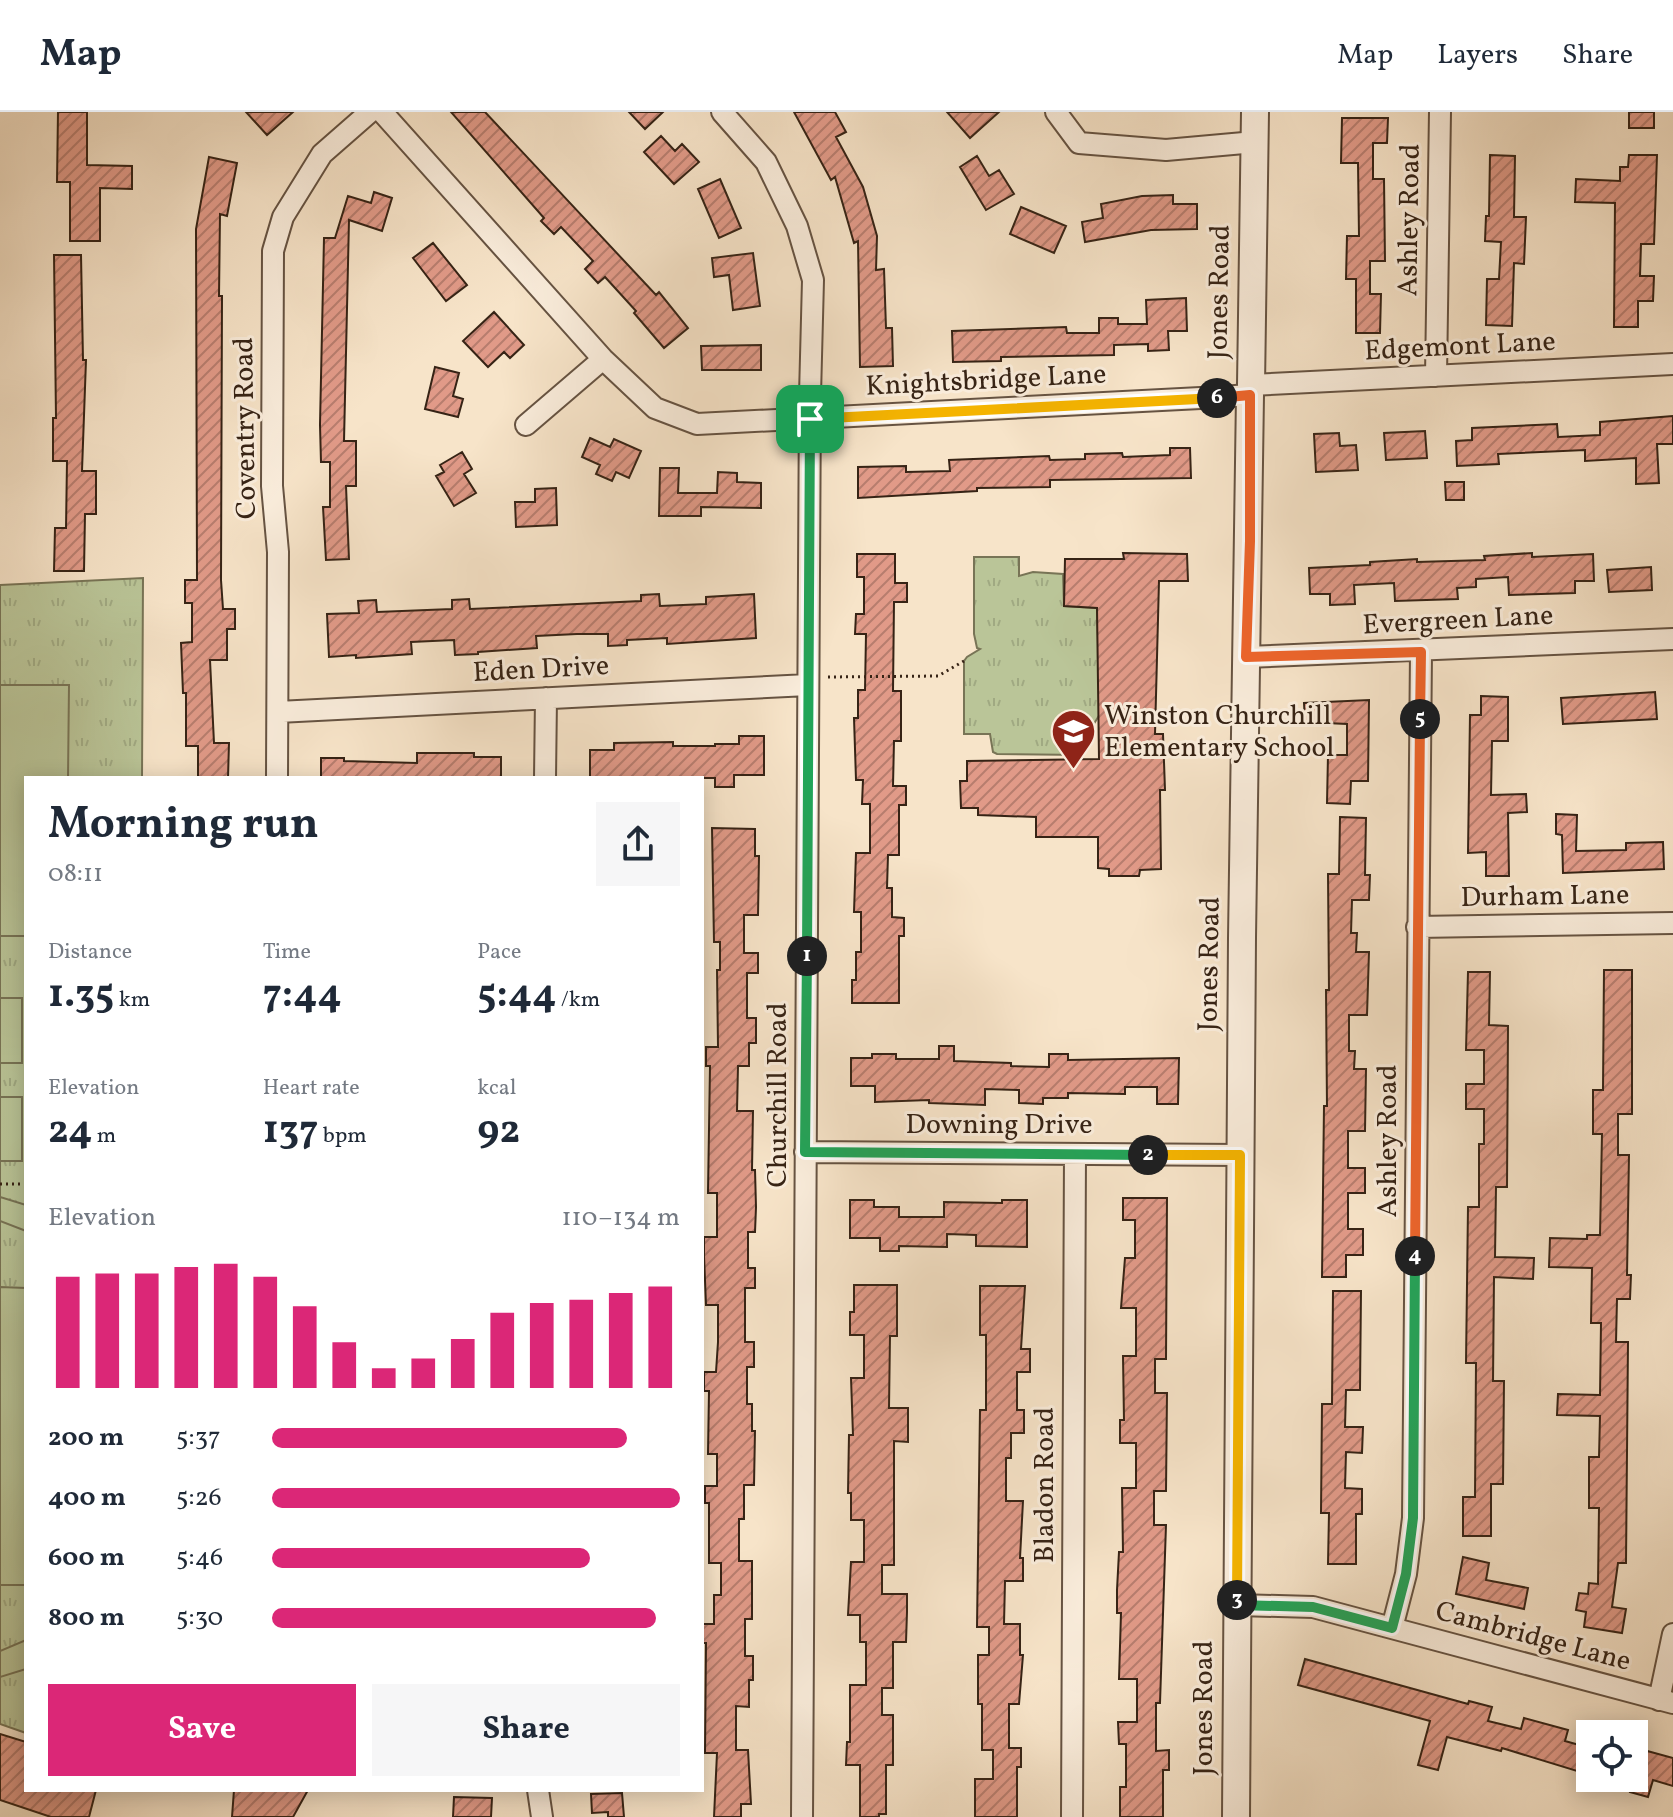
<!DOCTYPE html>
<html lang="en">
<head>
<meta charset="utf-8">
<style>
  body { margin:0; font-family:Vollkorn,serif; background:#f6f6f7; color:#1f2937; height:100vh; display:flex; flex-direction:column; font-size:30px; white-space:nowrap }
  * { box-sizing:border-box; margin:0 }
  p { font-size:26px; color:#747a83 }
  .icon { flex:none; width:44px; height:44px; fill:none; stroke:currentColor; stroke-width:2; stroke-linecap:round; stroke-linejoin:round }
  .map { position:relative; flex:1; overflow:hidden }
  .details { position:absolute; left:24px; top:664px; width:680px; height:1016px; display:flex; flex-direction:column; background:#fff; border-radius:0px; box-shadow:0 4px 20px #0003 }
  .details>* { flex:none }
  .buttons { position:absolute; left:1576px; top:1608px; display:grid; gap:16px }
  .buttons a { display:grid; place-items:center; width:72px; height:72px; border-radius:0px; background:#fff; box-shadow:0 4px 20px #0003; font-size:40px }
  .pin { position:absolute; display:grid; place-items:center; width:68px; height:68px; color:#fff; margin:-34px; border-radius:16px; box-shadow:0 4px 12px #0006 }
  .km { position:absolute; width:40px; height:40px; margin:-20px; border-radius:50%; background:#222; color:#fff; font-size:22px; line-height:40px; text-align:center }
  .round { display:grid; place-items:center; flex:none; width:84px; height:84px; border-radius:0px; background:#f6f6f7 }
  .summary { display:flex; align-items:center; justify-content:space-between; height:136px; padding:0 24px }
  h1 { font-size:44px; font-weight:700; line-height:60px }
  .figures { display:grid; grid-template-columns:repeat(3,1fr); gap:12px; height:136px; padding:8px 24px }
  .figures div { display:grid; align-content:center }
  .figures b { font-size:40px; font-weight:700 }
  .figures small { font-size:22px; font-weight:400 }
  .figures p { font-size:22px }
  .chart { height:224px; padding:16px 24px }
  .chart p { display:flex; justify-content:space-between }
  .chart svg { width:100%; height:144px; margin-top:8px; stroke:#db2777; stroke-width:6 }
  .action { display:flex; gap:16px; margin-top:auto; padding:16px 24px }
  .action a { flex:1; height:92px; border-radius:0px; background:#db2777; color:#fff; font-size:32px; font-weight:700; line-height:92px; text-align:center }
  .action a+a { background:#f6f6f7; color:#1f2937 }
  ul { padding:0 24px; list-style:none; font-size:26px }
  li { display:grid; grid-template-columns:128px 96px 1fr; align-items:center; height:60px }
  li i { height:20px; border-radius:10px; background:#db2777 }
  header { display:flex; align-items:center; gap:48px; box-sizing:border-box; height:112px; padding:0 40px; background:#fff; border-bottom:2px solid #e0e1e3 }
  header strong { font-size:38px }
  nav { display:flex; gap:44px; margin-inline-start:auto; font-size:28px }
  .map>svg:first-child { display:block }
</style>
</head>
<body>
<header>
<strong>Map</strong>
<nav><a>Map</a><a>Layers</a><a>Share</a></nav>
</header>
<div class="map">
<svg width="1673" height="1705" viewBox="0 0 1673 1705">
  <defs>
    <pattern id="grass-tufts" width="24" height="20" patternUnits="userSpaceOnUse" patternTransform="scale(2)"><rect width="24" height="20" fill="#bac598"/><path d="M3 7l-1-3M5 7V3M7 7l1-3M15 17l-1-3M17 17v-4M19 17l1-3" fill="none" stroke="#a0a982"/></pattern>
    <pattern id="building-hatch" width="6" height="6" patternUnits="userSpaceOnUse" patternTransform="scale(2)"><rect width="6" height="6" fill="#e19a88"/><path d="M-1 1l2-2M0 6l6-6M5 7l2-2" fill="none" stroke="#b77d6e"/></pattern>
  </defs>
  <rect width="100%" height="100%" fill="#f7e4c9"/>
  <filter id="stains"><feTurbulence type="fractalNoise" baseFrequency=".0025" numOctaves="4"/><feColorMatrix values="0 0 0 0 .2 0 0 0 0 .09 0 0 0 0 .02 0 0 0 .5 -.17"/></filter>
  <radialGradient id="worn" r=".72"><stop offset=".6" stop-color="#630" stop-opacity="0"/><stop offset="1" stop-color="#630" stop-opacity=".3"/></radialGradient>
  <path fill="url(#grass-tufts)" stroke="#787456" stroke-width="2" d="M974 445H1019V464L1033 460 1063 462 1064 494 1097 496 1100 602 1087 623V635L1083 643 997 642 993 640 990 622H964V549L967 545 980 537 977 536 974 522Z
    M143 466 142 666H26V1621L0 1612V473Z"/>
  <path fill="#bac598" stroke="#787456" stroke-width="2" d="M0 573H69L68 666H26V824H0Z
    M0 886H22V951H0Z
    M0 985H22V1049H0Z
    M0 1085 26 1093V1119L0 1109Z
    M0 1175 26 1176V1473H0Z
    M26 1528V1557L0 1565V1539Z"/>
  <path fill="url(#building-hatch)" stroke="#362315" stroke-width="2" d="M58 0H87V53L132 54V77L100 76V129H70V70H57Z
    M246 0H293L267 23Z
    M451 0H485L656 183 659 180 688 216 664 236 634 201 636 199 605 165 598 171 585 157 593 149 561 115 554 122 541 109 544 106Z
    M629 0H663L645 17Z
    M794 0H835L846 20 836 25 863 75 877 124 876 158 884 157 886 216H892L893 254 860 255 858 129 854 131 835 65 831 68Z
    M947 0H999L970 26Z
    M1629 0H1654V16H1629Z
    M1342 6H1388L1387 31H1373V67H1384L1385 149H1370V182H1381L1380 221H1356V167H1346L1347 124H1359L1358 51H1341Z
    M661 24 675 39 682 32 699 50 674 72 644 40Z
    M1490 43 1515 44 1514 105H1526L1524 152 1514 151 1512 214 1486 213 1487 167H1499L1501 130 1485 129 1486 104H1489Z
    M1629 43H1657L1654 132H1641L1640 164H1654L1653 189H1638V215H1614L1615 91 1575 90 1576 67 1620 69V55H1628Z
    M977 44 989 64 999 58 1014 82 986 98 960 55Z
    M209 45 237 51 227 104 220 102 219 184H222L221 468 223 497H235V517H227V548H210L214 631H229L228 666H198V634H186V581H183L181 531 192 530V491H185V468H197L196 117Z
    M720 67 741 116 719 126 698 77Z
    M374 80 392 86 382 119 349 108 344 329H356V374H346L349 447 326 448 323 395H330V350H321L320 313 324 126H335L348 84 371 91Z
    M1173 83V92H1197V117L1151 118 1085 130 1082 110 1103 106 1101 92 1142 84Z
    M1021 95 1066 114 1054 141 1010 122Z
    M433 131 467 173 446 189 413 146Z
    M753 141 760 194 733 198 729 163 714 165 712 146Z
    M54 143H81L83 248H86L82 359H96V402H85L84 459H54L55 416H66L67 349H53V306H56Z
    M1186 186 1187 219H1168L1169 238 1148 239V232L1114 233V243L1001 245V249L953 250 952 219 1066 215 1067 221H1099V206H1118V212H1147L1146 188Z
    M494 200 524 233 510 246 504 240 488 255 463 229Z
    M761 233V258H702L701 234Z
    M435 255 459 261 453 284 463 287 458 305 425 297Z
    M1673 304V332H1657L1659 371 1636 372V346L1585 349V338L1498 342 1499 352 1457 354 1456 329 1472 328V316L1557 312 1558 325 1600 323V310Z
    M1425 319 1427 346 1386 348 1384 321Z
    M1339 321 1340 334 1356 333 1358 358 1316 360 1314 322Z
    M590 326 610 335 614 327 641 339 629 366 616 360 612 369 596 362 600 353 582 345Z
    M1170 336H1190L1191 366 1050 368V375L977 376V379L858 386V355L906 354V360L950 359 949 348 1049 344 1050 348 1085 347V342L1122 341 1123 345 1170 343Z
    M462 340 472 357 464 362 476 381 454 394 436 364 444 360 440 353Z
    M660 356H679L678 381H717L718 360 737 361V370L761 371V396L701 395V404H659Z
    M1445 370H1464V388H1446Z
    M556 376 557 413 516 415 515 390H535V377Z
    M1123 441 1187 442 1188 469H1159L1155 622H1163L1165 678H1160L1161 757 1140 758 1139 764H1109V757L1098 756V725H1036V705L978 703V696H961L960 669H967V649L1099 647 1097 496 1064 494 1065 447H1124Z
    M1532 441V445L1593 442 1594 469H1575V481L1509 483 1508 465 1476 467V475L1457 476 1458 487 1395 489 1394 471 1354 473 1355 492 1330 493V482H1310L1309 456 1370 453V450L1417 447V450L1485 448 1484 444Z
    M857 442H895V471H907V490H894L893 579H901V629H894L893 674H906V693H899V743H888L887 776H892V805L904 806V824H899V891H852V868H856V840H861V800H854L856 741H870V692H862L863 668H856L854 606H858V578H865L866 522H855L856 502H864V465H857Z
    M1651 455 1652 478 1609 480 1607 458Z
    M659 482 660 494 706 492V485L754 482 756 526 667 532V526L627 528V533L608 534V522H577L536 524 537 536 478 540V542L455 543 454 528 411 530 412 542 356 546V543L329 545 327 502 359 501 358 489 376 488 377 500 452 497V488L469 487 470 497 641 489V483Z
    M1655 580 1657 607 1563 612 1561 586Z
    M1481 584 1508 585V629H1492L1491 683 1526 682 1527 700 1508 701 1509 764H1486V740L1468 741 1470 603H1481Z
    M1369 588 1368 669H1351L1350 692 1327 691 1328 643H1347V612L1305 610 1304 591Z
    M739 624H764V663H734V675H715V666H590V638H614V631L673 630V634H715V632H739Z
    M417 641H474V645H501V666H321V646H344V649L417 651Z
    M1556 702 1577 703 1576 739 1626 738V731L1663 730 1664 757 1563 761 1562 723 1556 722Z
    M1340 705 1366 706 1365 763H1370L1369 788H1352L1351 821H1357L1356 840H1369L1367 903H1349V939H1355L1354 957H1366L1365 1019H1348V1056H1365V1081H1348V1117H1363V1143H1346V1165H1322L1324 994H1327L1326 878H1329L1328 762H1339Z
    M712 716 755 717V744H759L758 803H744V841H758V861H747V906H756V931H749V954H738L737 999H753L752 1058H755L756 1095 755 1120H748V1156H755V1176H745V1230H754V1255H747V1292H752V1319H755L754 1373H744V1407H739V1449H752V1507H745V1544H753V1568H749V1595L736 1594V1638H748L751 1692H741V1705H714L717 1641H705L706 1531H702V1512H714V1483H721V1451H709V1391H705V1374H717V1342H708L709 1279H704V1260H716L718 1230V1193H706L704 1144V1125H717V1081H708L710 954H706V935H718L717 858H720V830H714Z
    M1604 858H1632V1002H1618V1043H1629L1627 1163H1631L1630 1187H1617L1616 1230H1628L1626 1451H1618L1612 1495 1626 1497 1622 1521 1584 1515 1586 1500 1576 1498 1579 1481 1588 1482 1589 1471 1598 1472 1599 1396H1589V1345H1599L1600 1304 1557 1303 1558 1282 1600 1283 1601 1211H1591L1592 1156 1549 1155 1550 1126 1587 1127V1123H1600L1602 1022H1593V978H1603Z
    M1468 860H1490L1489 913 1508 914 1507 1075H1496L1495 1145 1534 1146 1533 1167 1494 1165 1493 1269H1504L1503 1372H1491V1424H1463V1385H1475L1476 1251H1466L1468 1095H1479V1032H1484V997H1466V972H1484V938H1466Z
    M939 934H954V949L1011 951V954L1049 955V942H1068V948L1179 946 1178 992H1157V975H1125V982L1068 981V986H1043V992L1019 991V978L985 977V993L929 991V988L875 990V974H851V946H872V942H896V947H939Z
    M1123 1086H1167L1166 1247H1155V1281H1167L1166 1379H1154V1413H1166L1160 1591H1156V1639L1169 1638V1658H1163V1705H1120V1675H1126V1632H1119L1118 1610H1137V1567H1119L1121 1501H1117V1478L1119 1440H1123L1122 1376H1136V1331H1120V1308H1124L1123 1244H1136V1196H1121L1125 1146H1135V1108H1123Z
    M850 1088H874V1095H899V1105H944V1090L1002 1091V1088H1027V1135L976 1134V1123L947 1122V1135L899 1134V1139H880V1126H850Z
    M854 1173H897V1224H890L889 1296H908V1330L894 1329V1453H882V1482H907V1500L906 1530H893V1576H882V1603H893V1653H886V1702H879V1705H860V1653H846L847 1630H850V1573H866V1530H860V1503H848L851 1450H864V1408H851V1381H848L849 1323H853L851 1266H864V1223H850V1200H854Z
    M980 1174H1025L1021 1237H1030V1260H1017V1298H1024V1321H1011V1346H1006V1389H1023L1020 1446H1023V1469H1005L1004 1512H1020V1543H1023L1019 1592H1009V1636H1021V1655H1017V1705H975V1667H993V1638H982V1592H978V1543H989V1515H977L980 1298H986V1223H980Z
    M1333 1179H1361L1360 1278H1346L1345 1315H1363L1362 1341 1346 1340 1345 1376 1362 1377V1402H1356V1452H1328L1329 1401H1321L1322 1292H1332Z
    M1463 1445 1489 1451 1486 1468 1528 1476 1524 1497 1456 1482Z
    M1305 1547 1468 1592 1469 1589 1492 1595 1488 1609 1521 1617 1524 1606 1568 1618 1565 1629 1590 1636V1663L1502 1636 1501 1639 1447 1625 1438 1658 1418 1653 1430 1609 1298 1573Z
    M0 1622 26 1630V1678H96L89 1705H51L0 1688Z
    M1640 1637 1673 1646V1674L1653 1668 1648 1685 1630 1680Z
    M234 1678H308L293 1705H232Z
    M622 1681 624 1705H608V1700L592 1701 591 1682Z
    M454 1685 492 1686 491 1705H453Z"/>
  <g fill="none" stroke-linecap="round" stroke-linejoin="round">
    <defs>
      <path id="minor" d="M382 0 603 247 655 296 697 312 1220 285 1250 283 1251 273 1673 252
        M722 0 766 50 797 114 813 168 810 283 802 1705
        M1056 0 1079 31 1166 38 1255 30
        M1436 264 1440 0
        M526 313 603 247
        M1246 545 1673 527
        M278 600 808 573
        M277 666 278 440 272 374 273 139 283 105 322 42 370 0
        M545 666 546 586
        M1417 815 1673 811
        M805 1040 1240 1043
        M1237 1493 1313 1495 1673 1591
        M1392 1516 1406 1462 1413 1406 1421 540
        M1659 1588 1673 1522
        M538 1678 542 1705
        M1072 1705 1075 1042"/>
      <path id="tertiary" d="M1251 273 1255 0
        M1236 1705 1242 826 1250 283"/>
    </defs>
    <use href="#minor" stroke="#665342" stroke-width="24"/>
    <use href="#tertiary" stroke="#665342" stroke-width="30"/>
    <path stroke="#362315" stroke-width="3" stroke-dasharray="2 4" stroke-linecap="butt" d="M828 565 938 564 964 549
      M0 1072H26"/>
    <use href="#minor" stroke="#faeddc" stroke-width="20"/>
    <use href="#tertiary" stroke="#faeddc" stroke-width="26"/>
  </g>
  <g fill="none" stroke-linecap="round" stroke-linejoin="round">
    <defs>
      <path id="split-1" d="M807 844 810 307"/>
      <path id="split-2" d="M807 844 805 1040 1148 1043"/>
      <path id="split-3" d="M1148 1043H1240L1237 1488"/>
      <path id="split-4" d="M1237 1488V1493L1313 1495 1392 1516 1406 1462 1413 1406 1415 1144"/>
      <path id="split-5" d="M1415 1144 1420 607"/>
      <path id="split-6" d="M1217 286 1250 283V429L1246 545 1421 540 1420 607"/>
      <path id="split-7" d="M810 307 1217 286"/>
    </defs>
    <use href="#split-1" stroke="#fff" stroke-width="16"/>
    <use href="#split-2" stroke="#fff" stroke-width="16"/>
    <use href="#split-3" stroke="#fff" stroke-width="16"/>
    <use href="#split-4" stroke="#fff" stroke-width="16"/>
    <use href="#split-5" stroke="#fff" stroke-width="16"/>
    <use href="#split-6" stroke="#fff" stroke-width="16"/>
    <use href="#split-7" stroke="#fff" stroke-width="16"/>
    <use href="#split-1" stroke="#22a559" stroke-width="10"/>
    <use href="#split-2" stroke="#22a559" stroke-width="10"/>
    <use href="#split-3" stroke="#f5b400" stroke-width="10"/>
    <use href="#split-4" stroke="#22a559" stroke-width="10"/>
    <use href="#split-5" stroke="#f0652b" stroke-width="10"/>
    <use href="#split-6" stroke="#f0652b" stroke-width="10"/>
    <use href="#split-7" stroke="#f5b400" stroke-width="10"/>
  </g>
  <defs>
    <symbol id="school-pin" viewBox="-11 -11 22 30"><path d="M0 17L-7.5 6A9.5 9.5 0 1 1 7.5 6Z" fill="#8f2418" stroke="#faeddc"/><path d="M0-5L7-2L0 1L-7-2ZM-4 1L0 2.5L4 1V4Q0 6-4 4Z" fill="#fff"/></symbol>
  </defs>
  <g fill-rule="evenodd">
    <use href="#school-pin" x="1048" y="594" width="51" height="69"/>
  </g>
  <g text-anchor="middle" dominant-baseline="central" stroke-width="6" stroke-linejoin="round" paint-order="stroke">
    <g font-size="28" fill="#362315" stroke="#faeddc">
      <text transform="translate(1410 108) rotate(-89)">Ashley Road</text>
      <text transform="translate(1220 180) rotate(-89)">Jones Road</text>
      <text transform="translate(1460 235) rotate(-3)">Edgemont Lane</text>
      <text transform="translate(986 269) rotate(-3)">Knightsbridge Lane</text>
      <text transform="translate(246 316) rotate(-91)">Coventry Road</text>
      <text transform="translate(1458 509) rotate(-3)">Evergreen Lane</text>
      <text transform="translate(541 558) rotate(-3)">Eden Drive</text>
      <text transform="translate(1545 785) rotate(-1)">Durham Lane</text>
      <text transform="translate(1210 852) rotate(-89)">Jones Road</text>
      <text transform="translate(778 983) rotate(-90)">Churchill Road</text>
      <text x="999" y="1013">Downing Drive</text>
      <text transform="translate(1388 1029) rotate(-90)">Ashley Road</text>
      <text transform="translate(1045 1373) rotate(-90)">Bladon Road</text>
      <text transform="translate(1533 1525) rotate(15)">Cambridge Lane</text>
      <text transform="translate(1204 1596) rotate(-90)">Jones Road</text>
    </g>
    <g font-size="28" fill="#362315" stroke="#faeddc" text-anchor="start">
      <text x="1104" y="604">Winston Churchill<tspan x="1104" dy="32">Elementary School</tspan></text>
    </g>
  </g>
  <rect width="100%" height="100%" filter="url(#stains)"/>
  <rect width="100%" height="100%" fill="url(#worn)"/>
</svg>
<div class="buttons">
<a><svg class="icon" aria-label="locate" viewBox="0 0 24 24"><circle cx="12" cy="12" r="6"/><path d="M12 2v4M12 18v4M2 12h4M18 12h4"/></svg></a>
</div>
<div class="pin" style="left:810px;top:307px;background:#1e9e55"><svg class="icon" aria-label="arrive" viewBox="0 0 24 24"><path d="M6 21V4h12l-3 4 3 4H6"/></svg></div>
<b class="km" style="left:807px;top:844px">1</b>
<b class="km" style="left:1148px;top:1043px">2</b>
<b class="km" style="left:1237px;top:1488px">3</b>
<b class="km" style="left:1415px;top:1144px">4</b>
<b class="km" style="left:1420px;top:607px">5</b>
<b class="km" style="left:1217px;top:286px">6</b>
<section class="details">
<div class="summary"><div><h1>Morning run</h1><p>08:11</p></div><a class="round"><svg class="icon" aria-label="share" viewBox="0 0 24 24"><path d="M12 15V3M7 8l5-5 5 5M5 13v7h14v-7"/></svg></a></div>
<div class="figures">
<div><p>Distance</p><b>1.35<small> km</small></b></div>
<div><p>Time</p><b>7:44</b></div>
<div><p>Pace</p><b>5:44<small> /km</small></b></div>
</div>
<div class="figures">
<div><p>Elevation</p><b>24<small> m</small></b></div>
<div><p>Heart rate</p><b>137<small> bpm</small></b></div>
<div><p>kcal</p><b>92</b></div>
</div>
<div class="chart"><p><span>Elevation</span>110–134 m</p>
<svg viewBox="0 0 160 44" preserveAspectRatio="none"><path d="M5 44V10M15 44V9M25 44V9M35 44V7M45 44V6M55 44V10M65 44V19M75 44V30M85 44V38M95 44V35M105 44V29M115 44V21M125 44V18M135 44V17M145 44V15M155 44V13"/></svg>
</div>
<ul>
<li><b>200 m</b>5:37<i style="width:87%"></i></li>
<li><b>400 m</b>5:26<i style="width:100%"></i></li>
<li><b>600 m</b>5:46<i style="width:78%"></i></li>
<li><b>800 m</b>5:30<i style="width:94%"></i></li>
</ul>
<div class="action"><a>Save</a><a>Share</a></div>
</section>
</div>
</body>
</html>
